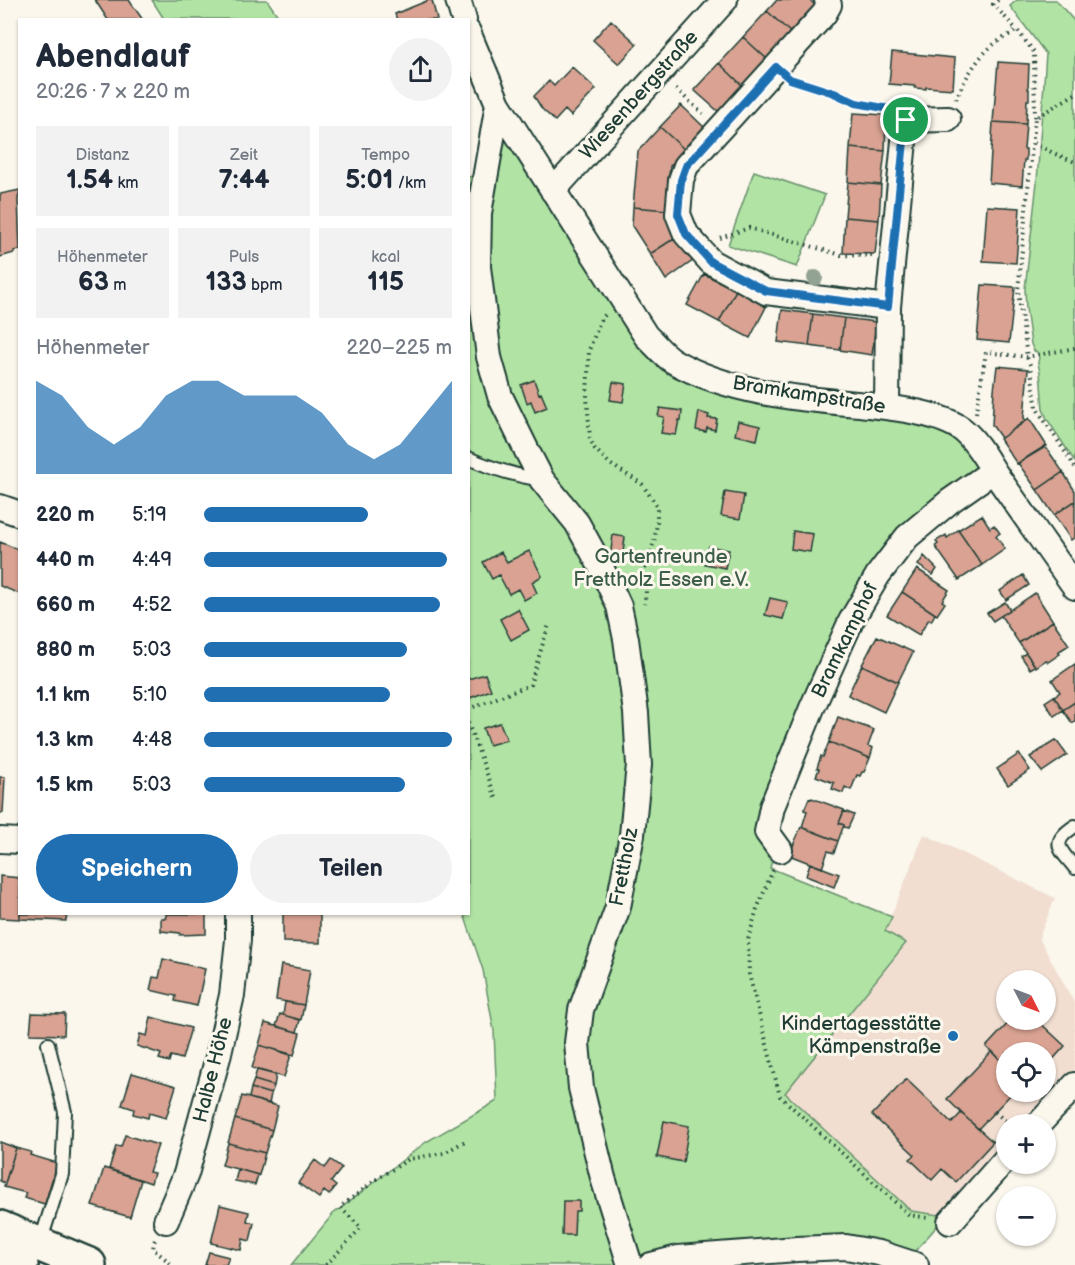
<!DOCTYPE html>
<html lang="de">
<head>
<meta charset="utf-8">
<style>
  body { margin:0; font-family:"Balsamiq Sans",sans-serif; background:#f2f2f3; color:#1f2937; height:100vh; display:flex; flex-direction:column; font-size:22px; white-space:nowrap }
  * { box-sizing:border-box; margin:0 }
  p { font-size:20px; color:#747a83 }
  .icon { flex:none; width:33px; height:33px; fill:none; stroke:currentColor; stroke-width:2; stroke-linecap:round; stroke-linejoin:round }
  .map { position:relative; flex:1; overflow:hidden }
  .side { position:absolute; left:18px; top:18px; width:452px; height:897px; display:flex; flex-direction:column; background:#fff; border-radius:0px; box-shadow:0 2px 4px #0004 }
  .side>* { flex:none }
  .needle { width:39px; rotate:132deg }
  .tools { position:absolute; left:996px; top:970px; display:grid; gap:12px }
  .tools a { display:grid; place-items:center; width:60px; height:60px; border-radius:50%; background:#fff; box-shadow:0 2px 4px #0004; font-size:30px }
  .pin { position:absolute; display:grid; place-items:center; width:51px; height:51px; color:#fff; margin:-26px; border:3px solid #fff; border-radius:50%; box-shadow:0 2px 6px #0007 }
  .round { display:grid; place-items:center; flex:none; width:63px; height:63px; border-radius:32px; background:#f2f2f3 }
  .headline { display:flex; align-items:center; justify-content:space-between; height:102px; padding:0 18px }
  h1 { font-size:33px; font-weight:700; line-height:45px }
  .figures { display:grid; grid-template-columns:repeat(3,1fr); gap:9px; height:102px; padding:6px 18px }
  .figures div { display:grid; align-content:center; border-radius:0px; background:#f2f2f3; text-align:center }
  .figures b { font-size:26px; font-weight:700 }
  .figures small { font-size:16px; font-weight:400 }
  .figures p { font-size:16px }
  .chart { height:168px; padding:12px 18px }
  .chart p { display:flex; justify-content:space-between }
  .chart svg { width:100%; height:108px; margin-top:6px; fill:#1f6fb2; opacity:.7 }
  .primary-button { display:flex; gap:12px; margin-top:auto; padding:12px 18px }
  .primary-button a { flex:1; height:69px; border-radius:36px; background:#1f6fb2; color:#fff; font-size:24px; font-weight:700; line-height:69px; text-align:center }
  .primary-button a+a { background:#f2f2f3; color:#1f2937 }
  ul { padding:0 18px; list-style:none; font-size:20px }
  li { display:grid; grid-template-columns:96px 72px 1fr; align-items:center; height:45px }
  li i { height:15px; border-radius:8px; background:#1f6fb2 }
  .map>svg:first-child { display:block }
</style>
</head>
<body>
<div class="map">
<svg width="1075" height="1265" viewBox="0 0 1075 1265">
  <rect width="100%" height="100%" fill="#fbf7ec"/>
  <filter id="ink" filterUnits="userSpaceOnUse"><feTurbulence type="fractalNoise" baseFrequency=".0167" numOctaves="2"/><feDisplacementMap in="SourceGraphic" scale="12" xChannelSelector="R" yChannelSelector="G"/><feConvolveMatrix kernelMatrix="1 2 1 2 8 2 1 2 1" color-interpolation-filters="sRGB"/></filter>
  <g filter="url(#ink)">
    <path fill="#f1ded1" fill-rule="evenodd" d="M924 834 1055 898 1039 938 1075 1004V1069L1026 1125H1006V1147L946 1216 911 1211 785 1093 906 944 885 931ZM1006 981H1046V1020H1006ZM1006 1053H1046V1092H1006Z"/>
    <path fill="#b1e4a4" stroke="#68906c" stroke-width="1.5" d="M152 0H267L280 19H164Z
      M1017 0H1056L1075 22V462L1047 419 1043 409 1040 372 1038 363 1039 357 1037 352 1034 351 1031 344 1026 308 1025 289 1037 182 1046 54 1010 6Z
      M499 111 670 361 949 425 990 471 905 536 770 807 774 853 770 868 892 917 885 931 906 943 785 1093 911 1211 946 1216 908 1259 881 1248 640 1265H291L333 1214 426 1142 497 1101 494 1031 483 970 464 914H468V177L488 173Z
      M754 171 825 195 797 267 728 245Z"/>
    <path fill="#d9a292" stroke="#1f3d34" stroke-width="1.5" d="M95 0H129L143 20H108Z
      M429 0H432L437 20H397L395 14Z
      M777 0H810L817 7 792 34 767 11Z
      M767 11 792 34 768 60 743 37Z
      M611 20 637 44 619 64 593 40Z
      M743 37 768 60 744 87 719 63Z
      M892 52 955 58 953 89 926 87V89L915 88V86L889 84Z
      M998 62 1029 64 1028 89H1029V100H1027L1026 124 993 122Z
      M719 63 744 87 720 113 694 90Z
      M572 67 596 89 571 116 565 110 555 121 542 109 534 96 549 81 554 86Z
      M681 105 705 128 685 150 660 127Z
      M853 113 886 115 885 151 850 148Z
      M993 122 1026 124 1024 149H1026V160H1024L1022 186 989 183Z
      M660 127 685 150 670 166 667 210 633 207 638 151Z
      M850 148 885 151 881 185 848 182Z
      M848 182 881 185 879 220 845 217Z
      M20 190 18 199 20 250 14 251V253L0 257V194Z
      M987 206 1020 208 1016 263 983 261Z
      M633 207 667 210V217L678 236 650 254 632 226Z
      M845 217 879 220 875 254 843 253Z
      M678 236 694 260 666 280 650 254Z
      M704 274 736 290 719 322 687 305Z
      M982 285 1015 287 1009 343 977 340Z
      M736 290 766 307 750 338 719 322Z
      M782 310 813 314 809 346 778 342Z
      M813 314 844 318 840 350 809 346Z
      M844 318 876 322 872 355 840 350Z
      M997 366 1028 369 1024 418 1026 421 1001 438 992 425 994 390Z
      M534 380 539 394 541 393 547 407 535 412 531 401 527 403 521 385Z
      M613 382 626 384 623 402 610 400Z
      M660 408 682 411 681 421 679 420 676 435 661 433 664 417 658 416Z
      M699 412 709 415 708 418 717 419 715 430 707 428 706 432 696 430Z
      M1029 418 1047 446 1017 464 1000 439Z
      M738 421 760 426 757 440 735 435Z
      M1045 446 1063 472 1037 490 1018 463Z
      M1063 472 1075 491V501L1054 515 1037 490Z
      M725 492 744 495 740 519 721 516Z
      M1075 501V537L1071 540 1054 515Z
      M982 515 990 528 994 525 1000 533 996 536 1005 549 982 565 958 530Z
      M958 530 982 565 959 580 935 546 938 544 936 541 946 535 947 538Z
      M793 531 813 534 810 552 791 549Z
      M613 535 625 537 622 560 610 558Z
      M0 542 20 550V594L0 586Z
      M709 546 729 550 725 568 705 564Z
      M529 551 542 576 532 582 537 593 524 600 518 589 509 594 499 575 492 579 483 562 501 552 507 562Z
      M924 556 937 569 933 575 918 565Z
      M917 569 949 590 942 601 945 603 937 615 902 592Z
      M1023 575 1029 585 1006 600 1000 591Z
      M902 592 935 614 931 621 929 619 919 635 887 615Z
      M1035 593 1053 621 1019 643 1001 616Z
      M770 598 788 602 783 619 765 615Z
      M1005 602 1010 610 993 621 987 613Z
      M518 609 529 630 511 640 500 619Z
      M1053 621 1069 645 1058 652 1060 654 1048 662 1046 660 1036 667 1019 643Z
      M877 636 913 652 898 682 862 665Z
      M1026 653 1035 666 1030 669 1021 656Z
      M1075 664V702L1063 710 1054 696 1060 692 1052 680Z
      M862 665 898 682 884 712 848 695Z
      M485 674 491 690 470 698 468 694V679Z
      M1054 696 1063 710 1054 716 1045 702Z
      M1075 702V721L1072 723 1063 710Z
      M838 717 874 730 868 746 873 748 870 758 829 742Z
      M500 723 507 740 489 745 483 728Z
      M1056 740 1067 755 1042 772 1030 757Z
      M829 742 870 758 864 772H862L860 776 857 775 851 790 845 787 843 793 832 789 834 783 816 776 819 769 817 768 821 756 823 757Z
      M1019 754 1030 770 1008 785 997 769Z
      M0 777H5L3 813H0Z
      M809 798 811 799 812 798 844 810 839 823 844 825 838 841 802 827 807 811 804 810Z
      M844 811 854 815 848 828 844 827V825L839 823Z
      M801 827 838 841 834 853 828 851 822 868 789 855Z
      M810 863 839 874 834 887 806 876Z
      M0 876 20 878V919L0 918Z
      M20 914H67L66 921 20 919Z
      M166 914H206V934L180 935V933L161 931V918H166Z
      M283 914H320V943L283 942Z
      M163 959 205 969 197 1006 175 1001 176 996 150 990 153 977 159 978Z
      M281 965 310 970 304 1005 276 1000Z
      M285 1002 304 1005 301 1020 283 1015Z
      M32 1013 65 1014 64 1035 30 1034Z
      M280 1014 300 1020 297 1032 276 1026Z
      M151 1017 191 1028 182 1059 171 1056 169 1062 159 1059 161 1054 137 1046 140 1034 147 1036Z
      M1011 1020H1037L1065 1046 1046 1067V1053H1006V1065L986 1047Z
      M265 1023 300 1033 294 1055 259 1045Z
      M259 1045 291 1055 284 1077 252 1068Z
      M992 1051 1006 1065V1092H1013L978 1129 947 1099Z
      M257 1070 276 1075 274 1086 254 1080Z
      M132 1073 176 1086 166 1118 149 1113 148 1118 133 1114 134 1109 122 1105Z
      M906 1079 952 1123 961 1113 993 1142 956 1182 942 1169 932 1180 910 1159 915 1155 872 1115Z
      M254 1080 274 1086 271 1094 251 1088Z
      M251 1088 271 1094 269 1104 249 1098Z
      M242 1096 278 1106 272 1130 235 1119Z
      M235 1119 272 1130 265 1153 228 1143Z
      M664 1121 689 1126 683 1162 657 1157Z
      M125 1135 158 1145 149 1172 154 1173 151 1183 109 1169 116 1146 121 1147Z
      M0 1142 16 1148 5 1183 0 1181Z
      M228 1143 265 1153 259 1175 222 1165Z
      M16 1148 31 1152 30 1155 57 1163 45 1204 24 1198 26 1193 4 1187Z
      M315 1160 325 1168 331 1160 342 1168 331 1182 336 1186 329 1195 324 1191 319 1198 298 1183Z
      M104 1168 141 1180 130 1217 92 1206Z
      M238 1169 258 1175 255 1185 235 1181Z
      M563 1201H579V1211H575L574 1235H562Z
      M220 1205 249 1212 247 1221 254 1223 250 1241 243 1239 241 1250 211 1243Z
      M209 1252 229 1257 226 1265H205Z"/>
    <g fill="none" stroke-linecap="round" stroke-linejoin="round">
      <defs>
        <path id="lane" d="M468 458C493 469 516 476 542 480
          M1075 826C1049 843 1060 849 1075 868
          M40 1243 62 1174 65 1112 48 1044"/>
        <path id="street" d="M458 0 464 20
          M827 0 829 5 824 14 686 166 681 180 678 214 686 234 711 262 766 292 888 307
          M468 32 498 104 646 336C655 344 663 355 673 361 730 394 804 399 868 405 895 408 942 413 964 431 979 444 988 463 999 479 1024 515 1050 551 1075 587
          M498 104 479 213 478 267 489 357 500 396 527 451 542 480 577 523 600 565 619 606 626 639 636 713 639 765 632 835 618 907 581 1010 577 1043 581 1088 603 1178 630 1265
          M553 191 725 0
          M887 407 888 307 906 120 948 119
          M0 507 20 514
          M0 840 20 841
          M780 850 767 832 772 807 812 708 851 621 878 575 907 537 950 501 993 471
          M1038 1125 1075 1085
          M166 1221 186 1174 218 1057 232 995 238 940V914
          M950 1222 1006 1159
          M651 1265 678 1258 797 1249 846 1247 879 1253 916 1265"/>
        <path id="secondary" d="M0 1228 89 1265
          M0 1257 21 1265"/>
      </defs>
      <use href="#lane" stroke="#1f3d34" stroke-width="16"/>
      <use href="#street" stroke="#1f3d34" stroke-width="28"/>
      <use href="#secondary" stroke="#1f3d34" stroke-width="38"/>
      <path stroke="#1f3d34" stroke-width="4" stroke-dasharray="1.5 4.5" stroke-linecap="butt" d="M998 0 993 4 1017 30
        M793 80 834 93 856 103 886 108
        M676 89 703 114
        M1075 94 1035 118 1018 291 1027 357 1030 365 1037 409 1075 467
        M956 99C964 80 977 58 993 45 1000 39 1010 35 1017 30L1034 52 1035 118
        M1034 143 1053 153 1075 162
        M720 238 749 228 841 255 872 256
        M605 315 601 319 589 350 587 397 590 439 595 449 610 464 642 484 657 506V523L654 542 645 569 646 594 644 604
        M976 413 986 352 1027 357 1075 348
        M468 709 530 685 549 624
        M468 723 496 798
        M773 870 757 909 748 940 749 974 780 1096 909 1215 929 1218
        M995 1112 1010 1125
        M155 1240 154 1242 153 1249 173 1265
        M326 1265 361 1228 340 1207 377 1179 409 1159 444 1153 465 1141"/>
      <use href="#lane" stroke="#fbf7ec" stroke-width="12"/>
      <use href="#street" stroke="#fbf7ec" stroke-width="24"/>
      <use href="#secondary" stroke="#fbf7ec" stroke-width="33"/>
    </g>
    <circle fill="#92a393" cx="815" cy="278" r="8"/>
  </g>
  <g fill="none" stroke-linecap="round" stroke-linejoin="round" filter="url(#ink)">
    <defs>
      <path id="route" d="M776 67 790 79 834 93 856 103 895 110 906 120 888 307 766 291 711 262 686 234 678 214 681 180 686 166Z"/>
    </defs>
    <use href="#route" stroke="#fff" stroke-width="12"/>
    <use href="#route" stroke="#1f6fb2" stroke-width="8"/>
  </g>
  <circle fill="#1f6fb2" stroke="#fbf7ec" stroke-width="2" cx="953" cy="1036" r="6"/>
  <g text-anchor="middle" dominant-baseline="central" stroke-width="6" stroke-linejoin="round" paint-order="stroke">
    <g font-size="20" fill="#1f3d34" stroke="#fbf7ec">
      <text transform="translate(639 95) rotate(-48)">Wiesenbergstraße</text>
      <text transform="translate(809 395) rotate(9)">Bramkampstraße</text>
      <text transform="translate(845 640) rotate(-64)">Bramkamphof</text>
      <text transform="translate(624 867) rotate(-79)">Frettholz</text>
      <text transform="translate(213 1070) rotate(-76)">Halbe Höhe</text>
    </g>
    <g font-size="20" fill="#3c5e4a" stroke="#fbf7ec">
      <text x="661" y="557">Gartenfreunde<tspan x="661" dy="23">Frettholz Essen e.V.</tspan></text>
    </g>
    <g font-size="20" fill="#1f3d34" stroke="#fbf7ec" text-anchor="end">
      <text x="941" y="1024">Kindertagesstätte<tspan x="941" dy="23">Kämpenstraße</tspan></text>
    </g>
  </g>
</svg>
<div class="tools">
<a><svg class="needle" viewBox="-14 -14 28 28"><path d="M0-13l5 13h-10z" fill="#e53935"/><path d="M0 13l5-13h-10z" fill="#747a83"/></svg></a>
<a><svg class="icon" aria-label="locate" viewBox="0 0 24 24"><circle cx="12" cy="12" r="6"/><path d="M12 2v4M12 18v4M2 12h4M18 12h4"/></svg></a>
<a>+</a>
<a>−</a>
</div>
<div class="pin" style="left:906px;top:120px;background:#1e9e55"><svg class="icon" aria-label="arrive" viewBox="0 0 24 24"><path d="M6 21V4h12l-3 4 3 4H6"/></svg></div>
<section class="side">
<div class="headline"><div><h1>Abendlauf</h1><p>20:26 · 7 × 220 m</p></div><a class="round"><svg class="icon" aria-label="share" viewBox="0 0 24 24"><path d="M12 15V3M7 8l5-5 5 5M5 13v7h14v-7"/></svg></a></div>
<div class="figures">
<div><p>Distanz</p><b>1.54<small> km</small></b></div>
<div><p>Zeit</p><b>7:44</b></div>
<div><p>Tempo</p><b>5:01<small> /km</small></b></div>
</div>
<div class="figures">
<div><p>Höhenmeter</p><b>63<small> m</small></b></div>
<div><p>Puls</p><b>133<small> bpm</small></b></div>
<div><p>kcal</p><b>115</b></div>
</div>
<div class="chart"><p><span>Höhenmeter</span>220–225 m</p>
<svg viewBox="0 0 160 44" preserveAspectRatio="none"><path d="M0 44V6L10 12L20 25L30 32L40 25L50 12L60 6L70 6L80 12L90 12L100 12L110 19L120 32L130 38L140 32L150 19L160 6V44z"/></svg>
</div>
<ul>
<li><b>220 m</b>5:19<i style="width:66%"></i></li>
<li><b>440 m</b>4:49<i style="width:98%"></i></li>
<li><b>660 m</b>4:52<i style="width:95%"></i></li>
<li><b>880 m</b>5:03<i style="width:82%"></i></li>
<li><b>1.1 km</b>5:10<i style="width:75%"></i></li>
<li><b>1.3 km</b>4:48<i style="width:100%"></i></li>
<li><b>1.5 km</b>5:03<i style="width:81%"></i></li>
</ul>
<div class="primary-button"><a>Speichern</a><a>Teilen</a></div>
</section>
</div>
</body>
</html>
